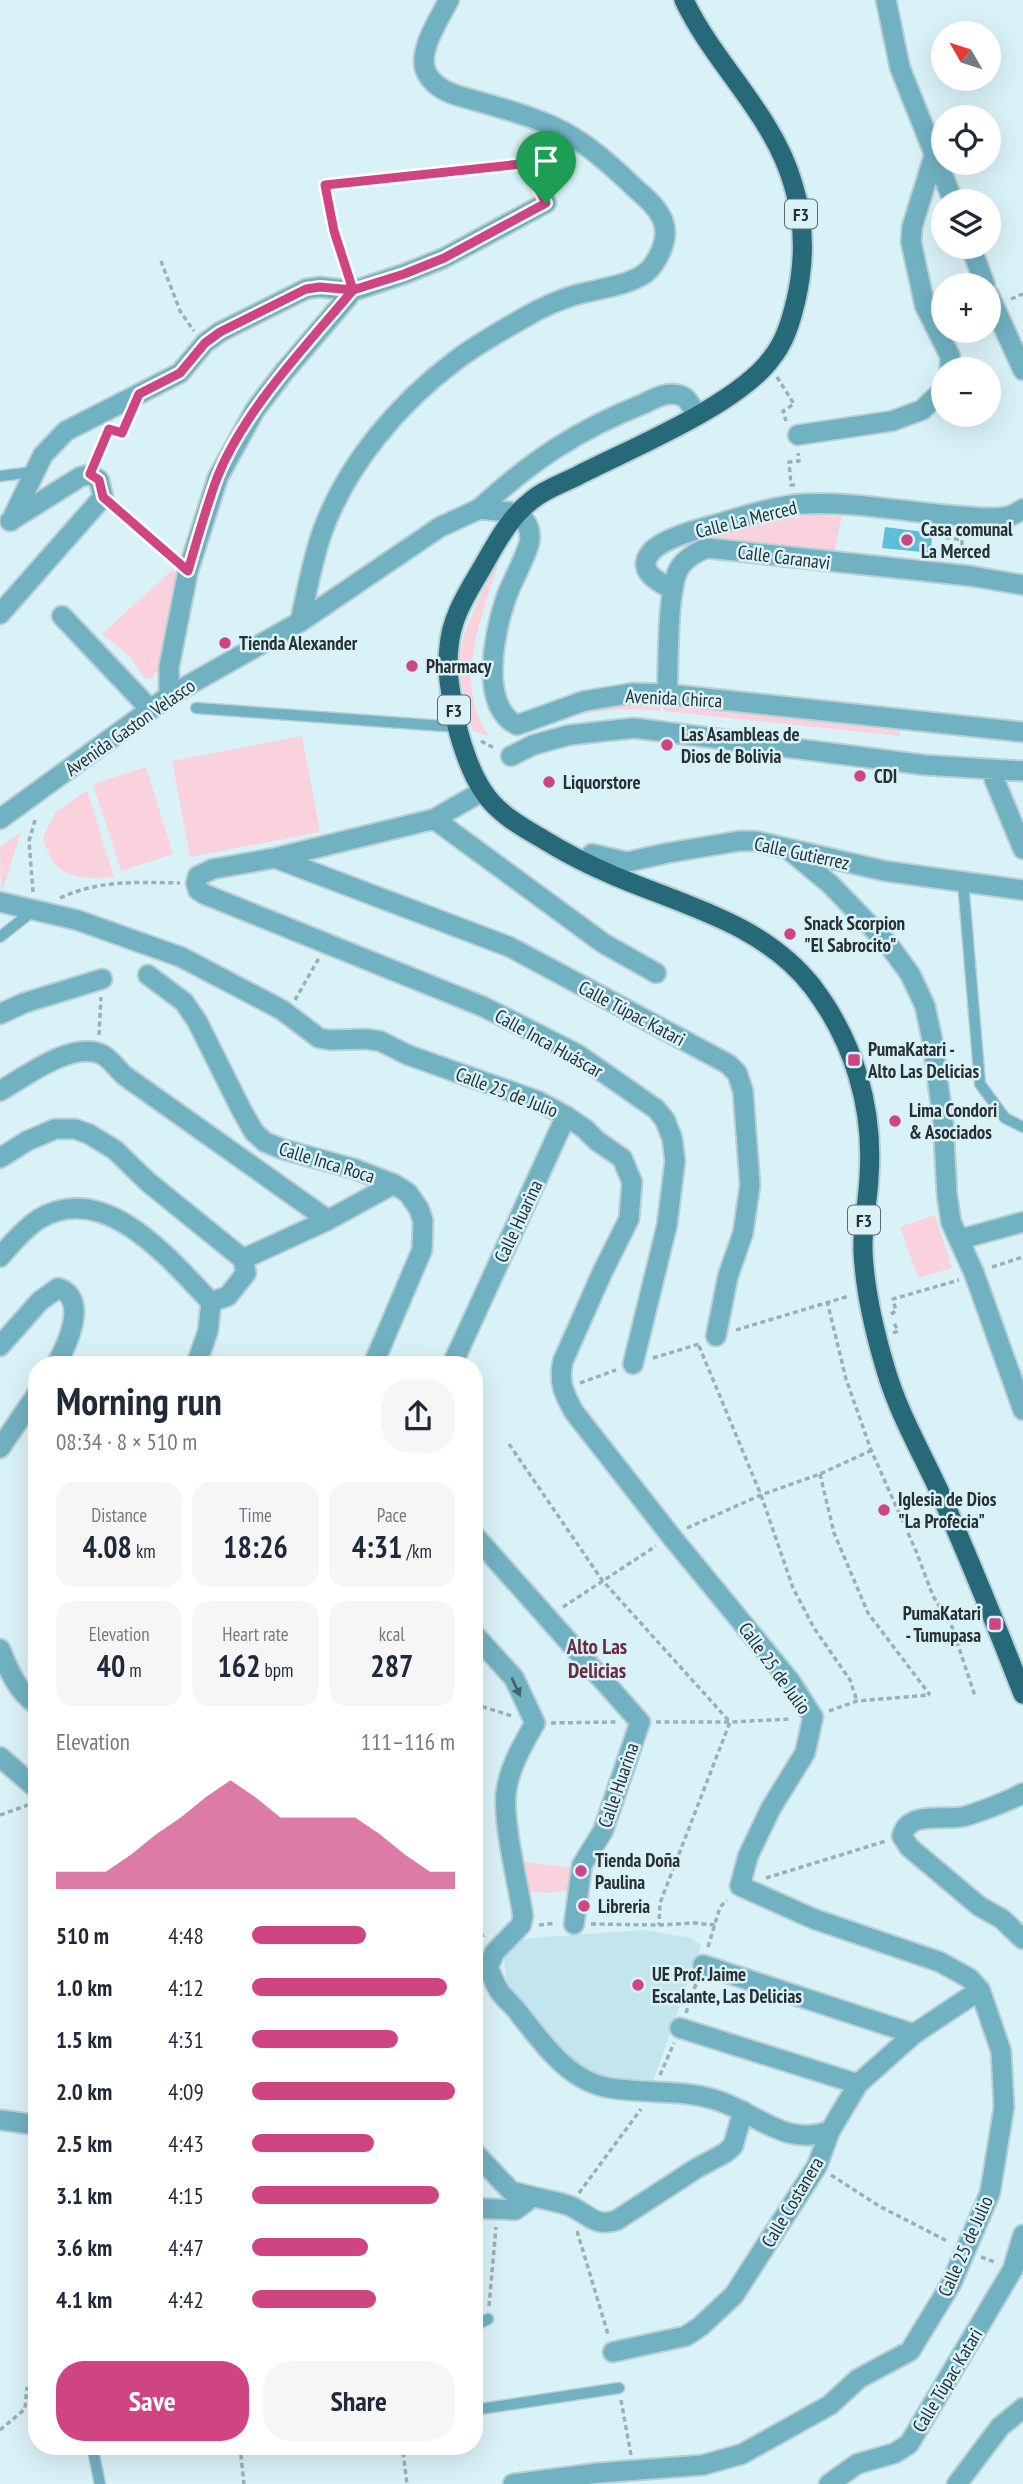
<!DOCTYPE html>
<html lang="en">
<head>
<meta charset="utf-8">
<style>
  body { margin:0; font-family:"PT Sans Narrow",sans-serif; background:#f6f6f7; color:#1f2937; height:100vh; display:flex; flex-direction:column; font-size:26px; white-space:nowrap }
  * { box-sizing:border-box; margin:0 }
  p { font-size:23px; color:#747a83 }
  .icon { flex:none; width:38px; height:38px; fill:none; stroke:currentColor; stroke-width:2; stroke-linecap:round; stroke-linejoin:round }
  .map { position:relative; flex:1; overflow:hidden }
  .details { position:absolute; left:28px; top:1356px; width:455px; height:1099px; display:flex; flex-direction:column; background:#fff; border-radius:28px; box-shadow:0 7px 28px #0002 }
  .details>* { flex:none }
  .needle { width:46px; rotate:309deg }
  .controls { position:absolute; left:931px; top:21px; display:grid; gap:14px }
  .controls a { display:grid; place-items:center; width:70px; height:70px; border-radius:50%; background:#fff; box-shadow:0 7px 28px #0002; font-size:35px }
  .pin { position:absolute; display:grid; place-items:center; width:60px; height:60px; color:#fff; margin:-72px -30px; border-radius:50% 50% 50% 0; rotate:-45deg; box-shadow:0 0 7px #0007 }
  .pin .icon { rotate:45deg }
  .round { display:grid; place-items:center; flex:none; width:74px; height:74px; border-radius:28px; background:#f6f6f7 }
  .summary { display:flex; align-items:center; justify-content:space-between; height:119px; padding:0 28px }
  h1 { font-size:38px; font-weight:700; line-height:52px }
  .metrics { display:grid; grid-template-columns:repeat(3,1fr); gap:10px; height:119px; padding:7px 28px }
  .metrics div { display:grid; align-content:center; border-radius:18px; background:#f6f6f7; text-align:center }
  .metrics b { font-size:30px; font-weight:700 }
  .metrics small { font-size:19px; font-weight:400 }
  .metrics p { font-size:19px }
  .chart { height:196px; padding:14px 28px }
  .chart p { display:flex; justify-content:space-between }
  .chart svg { width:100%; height:126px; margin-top:7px; fill:#ce4581; opacity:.7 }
  .primary-button { display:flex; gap:14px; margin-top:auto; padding:14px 28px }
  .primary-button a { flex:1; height:80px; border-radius:28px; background:#ce4581; color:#fff; font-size:28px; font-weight:700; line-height:80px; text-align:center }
  .primary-button a+a { background:#f6f6f7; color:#1f2937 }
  ul { padding:0 28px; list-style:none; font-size:23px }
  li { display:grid; grid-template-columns:112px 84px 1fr; align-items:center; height:52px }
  li i { height:18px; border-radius:9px; background:#ce4581 }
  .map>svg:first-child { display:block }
</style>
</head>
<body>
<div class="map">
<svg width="1023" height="2484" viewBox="0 0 1023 2484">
  <rect width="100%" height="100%" fill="#d9f2f8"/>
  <path fill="#c3e5ed" d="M644 1930 690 1938 701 1945 649 2093 602 2080 572 2060 543 2033 508 1989 503 1954 515 1941 532 1938Z"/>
  <path fill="#f9d2de" d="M813 515 842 516 835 551 684 545C718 524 773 521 813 515Z
    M500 558C483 616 451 682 489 736L473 731C468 712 462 691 460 672 457 632 483 592 500 558Z
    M172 570 180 573 159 669 152 678H144L130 656 102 634Z
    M619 701 661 702 660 711C620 706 580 712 543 726L541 720Z
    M665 704 900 731V736L663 711Z
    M302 736 320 832 190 857 172 761Z
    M146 767 173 854 121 871 93 784Z
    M87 790 114 877C76 880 53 878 43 837L55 813Z
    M21 832 1 895 0 847Z
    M935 1215 952 1268 918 1278 900 1227Z
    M519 1861 574 1868 569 1890 548 1893 523 1891Z"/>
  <path fill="#5dbed5" d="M885 527 932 533 931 553 882 548Z"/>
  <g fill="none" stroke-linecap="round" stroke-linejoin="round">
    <defs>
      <path id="service" d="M0 476 33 472
        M196 708 457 727
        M963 882 980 1084 1005 1118 1023 1127
        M0 937 34 910
        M474 2326 488 2319
        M474 2410 619 2388
        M92 2446 100 2484"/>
      <path id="minor" d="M886 0 900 68 953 201
        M934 156 912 227 911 242 925 306 950 356V369
        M971 247 985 285
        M989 295 1023 370
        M798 435 892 421 922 410 943 390
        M479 509C530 462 577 430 643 404 653 399 667 391 679 395 688 397 692 407 696 415
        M11 521 43 455 66 431 180 373 205 343 220 332 306 289 320 287 353 291 404 274 444 258 546 203
        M673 590C659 582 635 571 651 552 662 539 698 529 714 525 742 517 773 506 802 504 855 501 909 513 961 516 977 517 994 520 1009 516 1014 515 1019 511 1023 509
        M0 614 103 497 99 480 90 474 80 477 10 521
        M62 616 150 709
        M300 622C307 592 312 560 323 530 347 464 399 403 455 361 477 344 503 330 527 316 541 308 559 300 575 295 597 289 621 287 641 276 654 269 666 246 665 231 665 214 648 199 636 189 611 165 584 140 552 126 525 114 495 106 466 98 450 94 431 87 425 69 419 49 440 17 449 0
        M667 694C669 666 666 589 680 567 687 557 696 552 707 548L971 576 1023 585
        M169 696V667L188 571 218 477 255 410 284 372 353 291
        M511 756 533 745 569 735 634 728 925 765 1023 771
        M990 769 1023 849
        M483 791 434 819 275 858 213 869 198 876 196 883 198 890 204 894 484 1007 577 1054 656 1109 665 1120 672 1138 675 1161 667 1225 633 1364
        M434 819 603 943 656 973
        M788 849 830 884 888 944 910 974 925 1006 932 1039 943 1120 947 1195 951 1222 974 1273 1023 1410
        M275 858 510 947 728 1064 737 1073 743 1091 750 1185 743 1233 728 1276 716 1336
        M588 864 592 854 627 862 667 853 739 841H755L885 871 1023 890
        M0 902 77 920 181 957 282 1010 319 1038 330 1040 366 1039 380 1041 408 1055 538 1101 566 1116 585 1129 597 1141 622 1158 632 1182 629 1219 602 1273 563 1361C558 1382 564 1394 574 1412L671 1536 790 1681 813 1717 805 1753 771 1808 748 1856 740 1886 814 1919 940 1962 969 1978 980 1990 1001 2051 1004 2107 990 2193 951 2284 910 2351 858 2379 830 2405 742 2454 703 2465 598 2473 513 2484
        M148 975 184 1002 197 1021 242 1111 254 1132 265 1142 282 1149 355 1169 394 1184 408 1193 419 1209 423 1221 422 1250 373 1365
        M0 1014 24 1003 102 979
        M0 1091C25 1077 71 1041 101 1054 109 1057 118 1070 125 1076L328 1220
        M961 1239 1023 1222
        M243 1259 328 1220 394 1184
        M0 1346 40 1301 58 1288C90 1298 66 1347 56 1365
        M196 1365 208 1331 211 1302
        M452 1365 566 1116
        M0 1448 37 1394
        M474 1535 640 1722 603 1831 582 1865 574 1924
        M474 1634 514 1678 535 1723C523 1744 509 1768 506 1793 503 1825 518 1883 523 1916L521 1925 494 1953 488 1968C492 1975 495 1985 500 1992 506 2000 515 2007 521 2016 544 2045 570 2082 610 2088 645 2094 682 2089 716 2100 758 2113 783 2147 830 2131
        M0 1649C9 1671 17 1691 37 1705
        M0 1757 37 1789
        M1023 1793C1012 1800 979 1812 966 1816 946 1822 909 1809 902 1836L909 1847 979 1906 1002 1919 1023 1939
        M703 1965 914 2034
        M680 2028 858 2084
        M0 2120 37 2125
        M474 2152 511 2191 526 2195V2202L515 2210 474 2208
        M526 2195C540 2199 557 2201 570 2206 588 2214 596 2228 617 2220L697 2168 725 2153 733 2146 743 2111
        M613 2352 686 2336 701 2326 734 2295 817 2166 830 2131 858 2084 914 2034 980 1990
        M829 2484 857 2464 895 2453 909 2444 1013 2269 1023 2235
        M957 2484 1000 2427 1023 2408"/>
      <path id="tertiary" d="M0 819 169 696 300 622 440 527 479 509 519 513C525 520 530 527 530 537 530 550 511 583 506 598 495 631 478 705 517 725L584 701 633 693 667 694 1023 732
        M0 1158 27 1141 55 1129H75L89 1134 115 1150 148 1182 243 1259 246 1273 228 1296 211 1302C171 1261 106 1179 39 1219 25 1228 11 1244 0 1257"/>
      <path id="trunk" d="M684 0C714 64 773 114 793 184 805 222 805 261 796 300 791 321 785 342 771 359 737 405 632 448 579 475 564 483 545 489 532 500 506 520 493 550 476 578 463 600 451 621 449 647 446 669 450 689 454 711 458 735 469 770 483 791 496 812 520 826 541 838 565 853 591 866 617 877 686 906 763 924 812 986 854 1041 874 1108 869 1177 868 1202 862 1226 863 1252 865 1291 874 1330 885 1367 898 1413 922 1453 941 1495 970 1561 997 1627 1023 1694"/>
    </defs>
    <use href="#service" stroke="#b9cfd5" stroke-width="13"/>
    <use href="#minor" stroke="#b9cfd5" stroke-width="23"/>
    <use href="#tertiary" stroke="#b9cfd5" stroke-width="23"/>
    <use href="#trunk" stroke="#b9cfd5" stroke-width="23"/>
    <path stroke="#9cafb4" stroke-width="3.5" stroke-dasharray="5 3.5" stroke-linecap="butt" d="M161 261 180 311 194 331
      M346 273 334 231 325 185 521 164 530 173 537 189
      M1011 299 1023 294
      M777 377 794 404 783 411 786 421
      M96 459 109 429 122 433 128 419
      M795 485H791L789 462 799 461 798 453
      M115 507 173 557
      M943 531V537L962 540V552H970V558
      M481 741 496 749
      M33 892 29 841 36 817
      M60 898C99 880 138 882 180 883
      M295 1000 319 958
      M99 1035 101 997
      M992 1267 1023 1257
      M827 1301 846 1379 871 1450 916 1551 933 1596 952 1627 975 1696
      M891 1314 896 1311 893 1299 959 1280
      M736 1330 849 1296
      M893 1333 898 1331 893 1321
      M699 1346 761 1495 793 1588 814 1628 850 1680 857 1701
      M653 1358 699 1344
      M580 1383 616 1370
      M509 1444 602 1580 730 1722 660 1903 659 1925
      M820 1474 834 1533 868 1613 930 1695
      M687 1528 761 1495 820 1474 870 1451
      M563 1607 656 1546
      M474 1704 512 1716
      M829 1711 857 1701 930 1695
      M656 1722H730L791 1719
      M551 1723 616 1722
      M0 1815 28 1805
      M766 1878 886 1841
      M591 1924 659 1925 695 1923 715 1925
      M539 1925 556 1923
      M474 1939 484 1935
      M708 1947 720 1907 727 1900
      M686 2013 697 1981
      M660 2075 674 2043
      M831 2175 879 2206 949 2242
      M579 2193 641 2109
      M577 2231 608 2334
      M981 2257 997 2263
      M489 2306 496 2227
      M621 2400 631 2455
      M0 2430 25 2409 27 2387
      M240 2446 244 2484
      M403 2446 393 2448V2453L403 2452 407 2484"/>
    <use href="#service" stroke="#70b1c2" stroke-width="10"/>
    <use href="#minor" stroke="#70b1c2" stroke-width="19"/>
    <use href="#tertiary" stroke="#70b1c2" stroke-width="19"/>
    <use href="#trunk" stroke="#266a7a" stroke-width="19"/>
  </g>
  <defs><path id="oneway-solid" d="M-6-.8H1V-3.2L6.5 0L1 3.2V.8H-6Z" transform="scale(1.75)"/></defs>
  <use fill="#44646c" href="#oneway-solid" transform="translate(516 1687) rotate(65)"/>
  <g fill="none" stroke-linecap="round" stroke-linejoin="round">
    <defs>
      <path id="route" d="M546 203 444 258 404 274 353 290 320 287 306 289 220 332 205 343 180 373 139 394 122 433 109 429 90 474 99 480 103 497 188 571C197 540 206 508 217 478 244 410 306 346 353 290L334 231 325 185 521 164 530 173 546 203"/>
    </defs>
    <use href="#route" stroke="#fff" stroke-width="14"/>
    <use href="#route" stroke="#ce4581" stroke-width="9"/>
  </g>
  <g fill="#ce4581" stroke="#d9f2f8" stroke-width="2.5">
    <circle cx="907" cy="540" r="7"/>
    <circle cx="225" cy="643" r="7"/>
    <circle cx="412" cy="666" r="7"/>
    <circle cx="667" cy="745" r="7"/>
    <circle cx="860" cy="776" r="7"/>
    <circle cx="549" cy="782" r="7"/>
    <circle cx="790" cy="934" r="7"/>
    <rect x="847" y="1053" width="14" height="14" rx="3.5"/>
    <circle cx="895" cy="1121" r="7"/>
    <circle cx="884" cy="1510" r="7"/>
    <rect x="988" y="1617" width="14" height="14" rx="3.5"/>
    <circle cx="581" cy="1871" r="7"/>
    <circle cx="584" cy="1906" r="7"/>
    <circle cx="638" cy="1985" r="7"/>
  </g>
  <g text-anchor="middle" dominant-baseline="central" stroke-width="5" stroke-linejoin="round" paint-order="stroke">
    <g fill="#d9f2f8" stroke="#5c6b6e" stroke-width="2">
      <rect x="785" y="199.5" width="32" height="29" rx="5"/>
      <rect x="438" y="695.5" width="32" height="29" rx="5"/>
      <rect x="848" y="1205.5" width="32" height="29" rx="5"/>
    </g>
    <g font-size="18" font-weight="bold" fill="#273133">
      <text x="801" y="214">F3</text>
      <text x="454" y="710">F3</text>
      <text x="864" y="1220">F3</text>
    </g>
    <g font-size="19" fill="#273133" stroke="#d9f2f8">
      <text transform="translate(746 519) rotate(-14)">Calle La Merced</text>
      <text transform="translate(784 557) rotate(7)">Calle Caranavi</text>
      <text transform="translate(674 698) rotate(3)">Avenida Chirca</text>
      <text transform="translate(130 727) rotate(-35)">Avenida Gaston Velasco</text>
      <text transform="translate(802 853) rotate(12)">Calle Gutierrez</text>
      <text transform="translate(632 1013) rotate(28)">Calle Túpac Katari</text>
      <text transform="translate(549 1043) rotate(29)">Calle Inca Huáscar</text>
      <text transform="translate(507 1092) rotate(21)">Calle 25 de Julio</text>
      <text transform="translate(327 1162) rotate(17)">Calle Inca Roca</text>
      <text transform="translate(518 1221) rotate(-65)">Calle Huarina</text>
      <text transform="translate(775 1668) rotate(54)">Calle 25 de Julio</text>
      <text transform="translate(618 1785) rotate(-71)">Calle Huarina</text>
      <text transform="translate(792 2202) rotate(-59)">Calle Costanera</text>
      <text transform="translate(965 2246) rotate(-66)">Calle 25 de Julio</text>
      <text transform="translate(947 2380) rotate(-59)">Calle Túpac Katari</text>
    </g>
    <g font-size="19" font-weight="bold" fill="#273133" stroke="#d9f2f8" text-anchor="start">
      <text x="921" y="529">Casa comunal<tspan x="921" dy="22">La Merced</tspan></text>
      <text x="239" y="643">Tienda Alexander</text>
      <text x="426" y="666">Pharmacy</text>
      <text x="681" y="734">Las Asambleas de<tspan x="681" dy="22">Dios de Bolivia</tspan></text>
      <text x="874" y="776">CDI</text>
      <text x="563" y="782">Liquorstore</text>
      <text x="804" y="923">Snack Scorpion<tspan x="804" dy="22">"El Sabrocito"</tspan></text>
      <text x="868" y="1049">PumaKatari -<tspan x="868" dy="22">Alto Las Delicias</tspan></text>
      <text x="909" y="1110">Lima Condori<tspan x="909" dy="22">&amp; Asociados</tspan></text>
      <text x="898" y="1499">Iglesia de Dios<tspan x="898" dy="22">"La Profecia"</tspan></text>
      <text x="981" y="1613" text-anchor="end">PumaKatari<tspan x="981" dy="22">- Tumupasa</tspan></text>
      <text x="595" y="1860">Tienda Doña<tspan x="595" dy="22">Paulina</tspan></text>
      <text x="598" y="1906">Libreria</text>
      <text x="652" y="1974">UE Prof. Jaime<tspan x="652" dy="22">Escalante, Las Delicias</tspan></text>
    </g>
    <g font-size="21" font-weight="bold" fill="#6b2944" stroke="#d9f2f8">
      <text x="597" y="1646">Alto Las<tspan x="597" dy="24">Delicias</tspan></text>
    </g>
  </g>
</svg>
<div class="controls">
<a><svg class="needle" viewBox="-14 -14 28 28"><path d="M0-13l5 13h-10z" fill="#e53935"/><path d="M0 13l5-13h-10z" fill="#747a83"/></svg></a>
<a><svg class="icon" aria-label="locate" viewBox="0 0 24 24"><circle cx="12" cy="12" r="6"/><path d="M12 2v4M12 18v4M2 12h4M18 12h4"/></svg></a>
<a><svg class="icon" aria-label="layers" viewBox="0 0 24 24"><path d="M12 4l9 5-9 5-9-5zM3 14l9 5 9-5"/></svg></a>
<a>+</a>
<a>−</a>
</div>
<div class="pin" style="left:546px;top:203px;background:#1e9e55"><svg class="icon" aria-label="arrive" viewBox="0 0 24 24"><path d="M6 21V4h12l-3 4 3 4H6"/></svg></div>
<section class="details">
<div class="summary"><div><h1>Morning run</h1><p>08:34 · 8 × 510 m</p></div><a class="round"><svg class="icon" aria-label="share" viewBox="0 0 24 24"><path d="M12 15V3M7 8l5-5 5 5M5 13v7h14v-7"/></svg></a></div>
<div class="metrics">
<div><p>Distance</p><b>4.08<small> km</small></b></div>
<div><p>Time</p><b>18:26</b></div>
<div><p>Pace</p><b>4:31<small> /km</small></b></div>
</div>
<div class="metrics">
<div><p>Elevation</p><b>40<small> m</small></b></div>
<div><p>Heart rate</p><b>162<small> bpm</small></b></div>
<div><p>kcal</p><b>287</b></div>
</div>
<div class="chart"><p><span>Elevation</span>111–116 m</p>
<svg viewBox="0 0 160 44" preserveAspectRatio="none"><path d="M0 44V38L10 38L20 38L30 32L40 25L50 19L60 12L70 6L80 12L90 19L100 19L110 19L120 19L130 25L140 32L150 38L160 38V44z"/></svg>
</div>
<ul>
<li><b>510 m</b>4:48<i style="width:56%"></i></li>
<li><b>1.0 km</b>4:12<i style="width:96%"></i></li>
<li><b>1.5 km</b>4:31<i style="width:72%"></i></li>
<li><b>2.0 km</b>4:09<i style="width:100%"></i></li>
<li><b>2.5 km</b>4:43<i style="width:60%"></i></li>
<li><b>3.1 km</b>4:15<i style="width:92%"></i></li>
<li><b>3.6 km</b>4:47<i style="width:57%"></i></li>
<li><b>4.1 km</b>4:42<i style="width:61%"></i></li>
</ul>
<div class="primary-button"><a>Save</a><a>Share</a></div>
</section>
</div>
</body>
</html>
